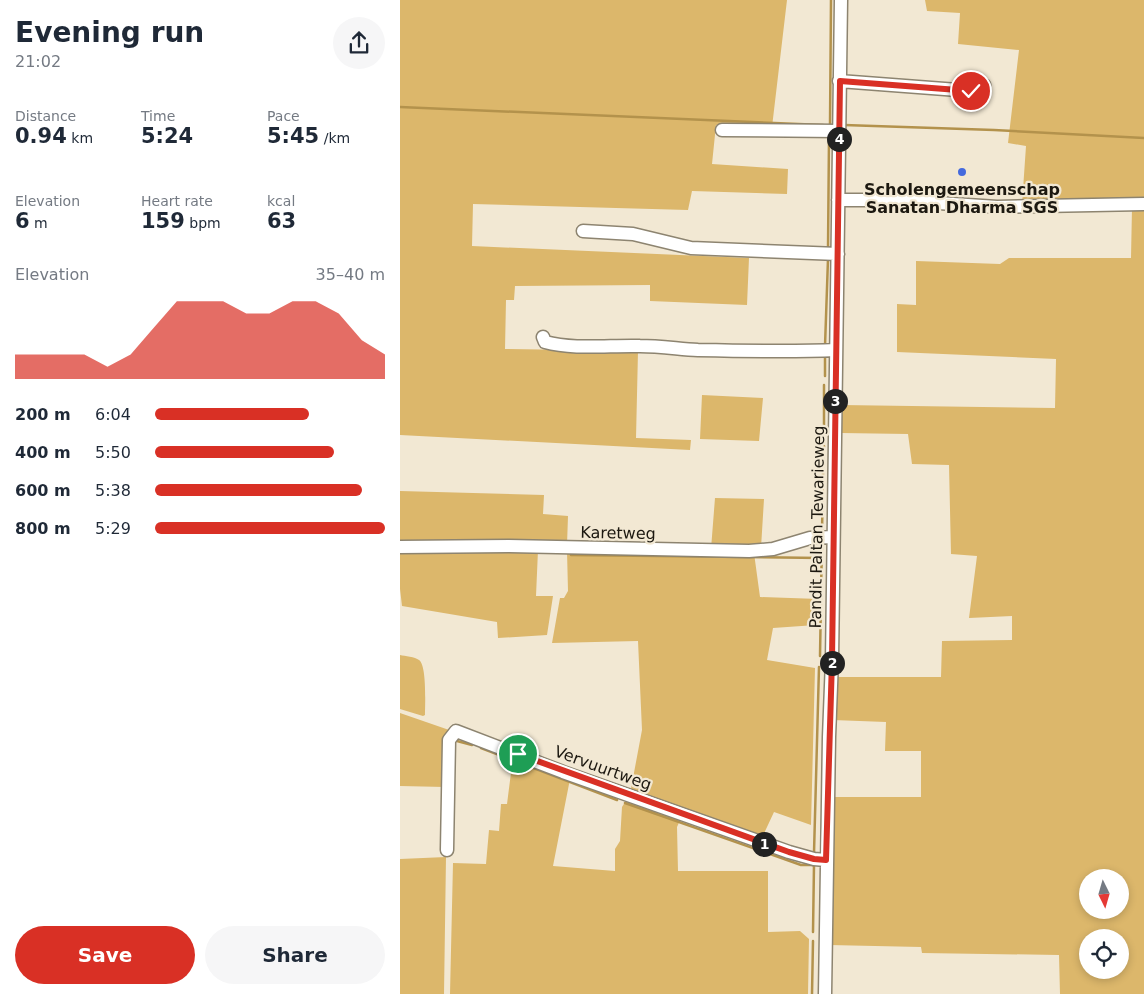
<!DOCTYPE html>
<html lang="en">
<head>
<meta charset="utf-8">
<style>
  body { margin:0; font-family:"DejaVu Sans",sans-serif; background:#f6f6f7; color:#1f2937; height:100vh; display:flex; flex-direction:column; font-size:19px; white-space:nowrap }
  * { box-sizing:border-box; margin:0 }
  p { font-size:16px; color:#747a83 }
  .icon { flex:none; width:28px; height:28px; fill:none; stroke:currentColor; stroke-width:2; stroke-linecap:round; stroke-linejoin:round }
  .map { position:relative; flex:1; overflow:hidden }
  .panel { display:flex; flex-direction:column; background:#fff; width:400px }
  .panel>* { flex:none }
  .needle { width:32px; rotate:175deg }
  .fabs { position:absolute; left:679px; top:869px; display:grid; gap:10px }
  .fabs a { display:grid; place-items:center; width:50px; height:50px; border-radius:50%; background:#fff; box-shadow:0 2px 8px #0003; font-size:25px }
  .pin { position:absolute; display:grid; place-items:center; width:42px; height:42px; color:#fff; margin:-21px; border:2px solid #fff; border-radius:50%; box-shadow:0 1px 5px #0007 }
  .km { position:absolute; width:25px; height:25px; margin:-12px; border-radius:50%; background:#222; color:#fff; font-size:14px; line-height:25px; text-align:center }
  .round { display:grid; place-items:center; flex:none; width:52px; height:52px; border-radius:26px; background:#f6f6f7 }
  .headline { display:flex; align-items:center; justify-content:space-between; height:85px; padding:0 15px }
  h1 { font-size:28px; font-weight:800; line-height:38px }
  .stats { display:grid; grid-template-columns:repeat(3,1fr); gap:8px; height:85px; padding:5px 15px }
  .stats div { display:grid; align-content:center }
  .stats b { font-size:21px; font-weight:800 }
  .stats small { font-size:14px; font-weight:400 }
  .stats p { font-size:14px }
  .chart { height:140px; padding:10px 15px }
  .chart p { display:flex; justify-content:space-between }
  .chart svg { width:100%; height:90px; margin-top:5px; fill:#d93025; opacity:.7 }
  .button { display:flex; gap:10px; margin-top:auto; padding:10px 15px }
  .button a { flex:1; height:58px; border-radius:30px; background:#d93025; color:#fff; font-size:20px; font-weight:800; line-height:58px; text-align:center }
  .button a+a { background:#f6f6f7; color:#1f2937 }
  ul { padding:0 15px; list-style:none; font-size:16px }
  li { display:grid; grid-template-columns:80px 60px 1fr; align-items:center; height:38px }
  li i { height:12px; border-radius:6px; background:#d93025 }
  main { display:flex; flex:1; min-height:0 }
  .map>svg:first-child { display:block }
</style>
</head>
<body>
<main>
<section class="panel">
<div class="headline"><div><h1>Evening run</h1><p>21:02</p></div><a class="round"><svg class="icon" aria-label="share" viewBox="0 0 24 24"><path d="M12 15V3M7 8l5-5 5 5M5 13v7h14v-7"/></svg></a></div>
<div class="stats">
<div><p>Distance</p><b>0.94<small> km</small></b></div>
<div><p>Time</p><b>5:24</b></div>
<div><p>Pace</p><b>5:45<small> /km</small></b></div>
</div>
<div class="stats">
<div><p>Elevation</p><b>6<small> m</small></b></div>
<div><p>Heart rate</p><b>159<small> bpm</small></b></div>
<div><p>kcal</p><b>63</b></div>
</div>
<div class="chart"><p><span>Elevation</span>35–40 m</p>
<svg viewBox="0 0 160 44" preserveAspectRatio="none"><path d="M0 44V32L10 32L20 32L30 32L40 38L50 32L60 19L70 6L80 6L90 6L100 12L110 12L120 6L130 6L140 12L150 25L160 32V44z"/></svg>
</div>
<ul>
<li><b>200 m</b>6:04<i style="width:67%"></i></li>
<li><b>400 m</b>5:50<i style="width:78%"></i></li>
<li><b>600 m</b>5:38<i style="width:90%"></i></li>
<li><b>800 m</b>5:29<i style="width:100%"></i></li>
</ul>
<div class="button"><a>Save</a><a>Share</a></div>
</section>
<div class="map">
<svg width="744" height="994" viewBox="0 0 744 994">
  <rect width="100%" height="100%" fill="#f2e8d3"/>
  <path fill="#dcb76b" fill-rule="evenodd" d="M0 0H387L372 127 316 125 312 164 388 169 387 194 292 191 288 210 73 204 72 246 349 258 347 305 250 301V285L115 286 114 300H106L105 349 238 351 236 438 291 440 290 450 0 435Z
    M525 0H744V201L622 204 626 146 608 143 619 50 558 44 560 13 527 11Z
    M744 207V994H660L659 955 522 953 521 947 429 945 431 797H521V751H485L486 722 433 720 435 677H541L542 641 612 640V616L569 618 577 556 551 554 549 465 512 464 508 434 441 433V405L655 408 656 359 497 352V304L516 305V261L600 264 609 258H731L732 208ZM688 878H720V910H688ZM688 938H720V970H688Z
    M302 395 363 398 359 441 300 439Z
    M0 491 144 495 143 514 168 516 167 545H0Z
    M315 498 364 499 361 548 311 549Z
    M0 549 138 550 136 596H153L147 635 98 638 97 622 2 606 0 589Z
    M167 551 354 553 360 597 419 599 416 625 373 628 367 660 415 668 411 825 374 812 361 840 230 794 242 730 238 641 152 643 160 598H164L168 591Z
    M0 655C5 656 15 657 19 660 27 665 25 706 25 715L23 716 0 709Z
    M0 713 52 731 45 787 0 786Z
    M113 757 170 779 153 866 215 871V849L220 841 222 807 227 799 281 818 277 827 278 871H368V932L400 931 409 939 408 994H50L53 863 86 864 89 830 99 831 101 804H107Z
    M46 857 44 994H0V859Z"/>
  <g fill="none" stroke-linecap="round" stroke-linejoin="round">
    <path stroke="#b3924c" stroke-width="2.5" d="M0 107 423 125
      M430 125 431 0
      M444 125 594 130 744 138
      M428 249 429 138
      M425 346 428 259
      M425 376V356
      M424 436V385
      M423 467 424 446
      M422 533 423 473
      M171 555 421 558
      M421 591 422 543
      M420 656 421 598
      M57 741 72 745
      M81 748 217 800
      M225 803 401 865H414L413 932
      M414 853 419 667
      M412 994 413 941"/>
    <defs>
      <path id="minor" d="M439 81 571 91 584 85
        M322 130 439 131
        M438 200H494L597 207 744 204
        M183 231 233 234 291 248 438 254
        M143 337 145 342C174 350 210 345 240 346 260 346 279 349 298 350 344 351 390 352 436 350
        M0 547 109 546 349 551 373 549 410 538 433 537
        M47 850 49 740 56 731 163 772 389 852 414 859 426 860
        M425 994 429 737 432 660 441 0"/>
    </defs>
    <use href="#minor" stroke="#8d8470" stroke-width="15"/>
    <use href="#minor" stroke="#fff" stroke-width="12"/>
  </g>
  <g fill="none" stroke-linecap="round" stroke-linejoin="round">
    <defs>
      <path id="route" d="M118 754 389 852 414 859 426 860 432 660 440 81 571 91"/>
    </defs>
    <use href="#route" stroke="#fff" stroke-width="10"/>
    <use href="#route" stroke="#d93025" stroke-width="6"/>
  </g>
  <circle fill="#456add" stroke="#f2e8d3" stroke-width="2" cx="562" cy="172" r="5"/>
  <g text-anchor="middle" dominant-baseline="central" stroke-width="4.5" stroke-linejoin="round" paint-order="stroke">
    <g font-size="16" font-weight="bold" fill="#1c1810" stroke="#f2e8d3">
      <text x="562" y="189">Scholengemeenschap<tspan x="562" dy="18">Sanatan Dharma SGS</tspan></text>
    </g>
    <g font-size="16" fill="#1c1810" stroke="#f2e8d3">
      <text transform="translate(417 527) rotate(-89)">Pandit Paltan Tewarieweg</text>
      <text transform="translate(218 533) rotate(1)">Karetweg</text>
      <text transform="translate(203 768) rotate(20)">Vervuurtweg</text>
    </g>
  </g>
</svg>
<div class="fabs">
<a><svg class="needle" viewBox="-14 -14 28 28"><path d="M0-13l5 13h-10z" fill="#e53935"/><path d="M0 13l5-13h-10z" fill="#747a83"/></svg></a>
<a><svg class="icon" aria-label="locate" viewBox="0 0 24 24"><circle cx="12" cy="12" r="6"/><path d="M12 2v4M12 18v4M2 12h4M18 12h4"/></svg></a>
</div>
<div class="pin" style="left:118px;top:754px;background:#1e9e55"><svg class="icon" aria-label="arrive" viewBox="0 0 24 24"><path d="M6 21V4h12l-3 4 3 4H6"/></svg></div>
<div class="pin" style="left:571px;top:91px;background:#d93025"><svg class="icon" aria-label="check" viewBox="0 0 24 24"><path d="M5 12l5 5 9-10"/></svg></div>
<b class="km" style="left:364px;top:844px">1</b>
<b class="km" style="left:432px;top:663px">2</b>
<b class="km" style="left:435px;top:401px">3</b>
<b class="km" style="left:439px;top:139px">4</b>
</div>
</main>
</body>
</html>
